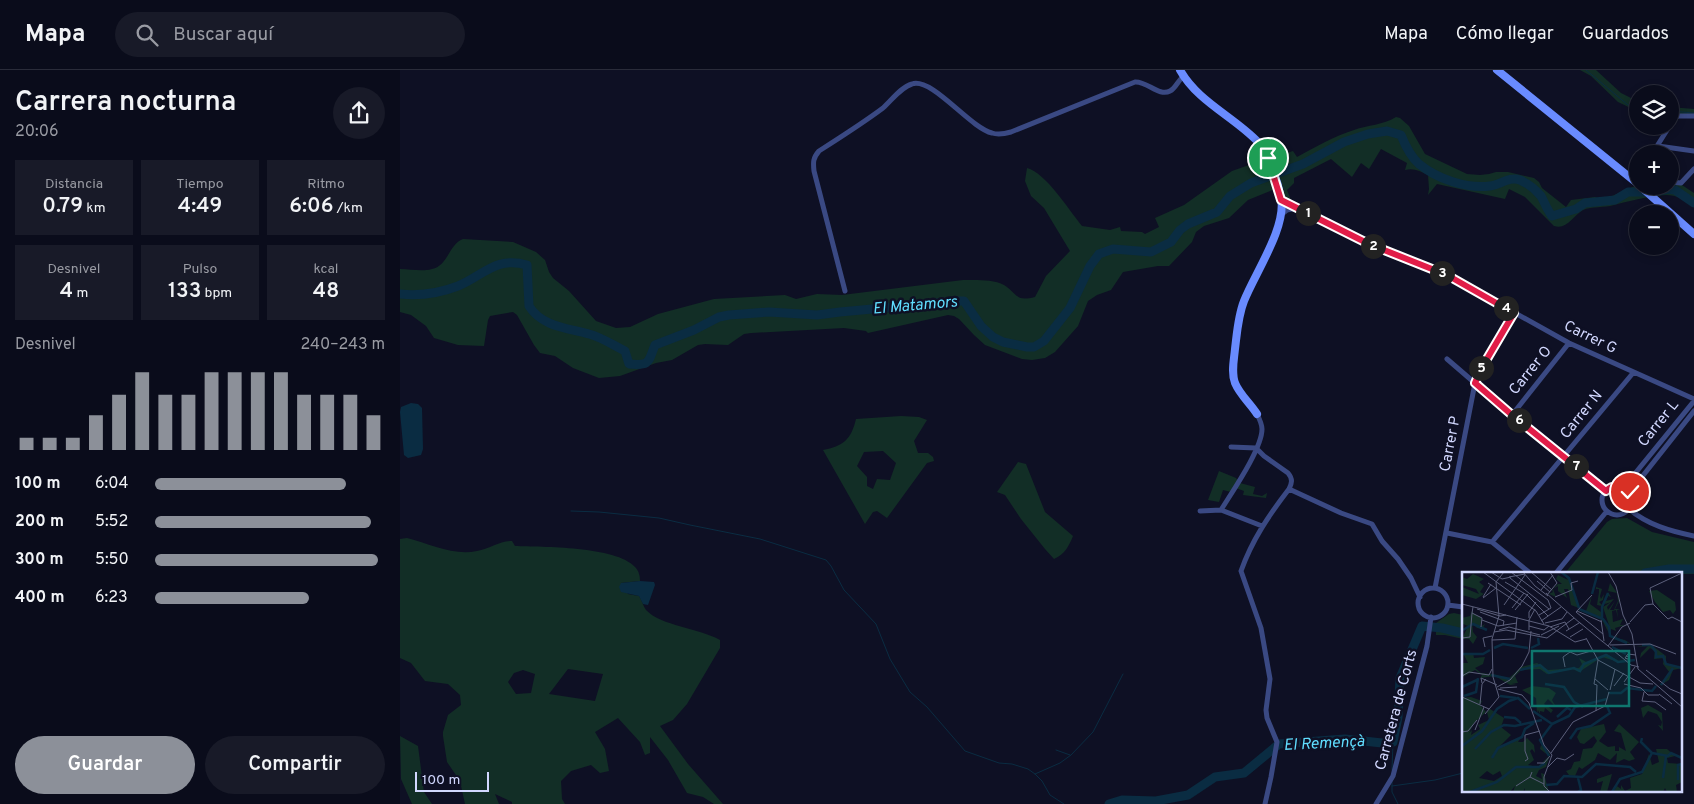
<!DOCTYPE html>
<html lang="es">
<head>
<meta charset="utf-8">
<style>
  body { margin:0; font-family:Overpass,sans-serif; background:#181a28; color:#f1f3f6; height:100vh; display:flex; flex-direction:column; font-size:19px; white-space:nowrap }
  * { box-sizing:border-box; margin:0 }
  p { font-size:16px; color:#999ba3 }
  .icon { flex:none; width:28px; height:28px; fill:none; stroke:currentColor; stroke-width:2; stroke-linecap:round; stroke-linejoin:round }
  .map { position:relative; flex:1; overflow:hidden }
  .details { display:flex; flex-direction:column; background:#0a0c1b; width:400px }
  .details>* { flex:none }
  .fabs { position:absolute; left:1229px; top:15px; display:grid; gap:10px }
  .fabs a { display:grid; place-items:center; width:50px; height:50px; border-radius:50%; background:#0a0c1b; box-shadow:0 2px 8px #0003,0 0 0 1px #2a2c3a; font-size:25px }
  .scale { position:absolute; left:15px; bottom:12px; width:74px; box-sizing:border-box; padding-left:5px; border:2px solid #d2d8ff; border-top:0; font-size:14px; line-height:18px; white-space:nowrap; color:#d2d8ff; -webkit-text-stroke:4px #0e1024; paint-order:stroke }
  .pin { position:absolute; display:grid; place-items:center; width:42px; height:42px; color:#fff; margin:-21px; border:2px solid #fff; border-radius:50%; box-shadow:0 1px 5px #0007 }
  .km { position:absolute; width:25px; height:25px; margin:-12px; border-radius:50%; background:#222; color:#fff; font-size:14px; line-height:25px; text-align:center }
  .round { display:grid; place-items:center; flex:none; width:52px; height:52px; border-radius:26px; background:#181a28 }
  .summary { display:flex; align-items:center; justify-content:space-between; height:85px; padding:0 15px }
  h1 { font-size:28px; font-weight:600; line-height:38px }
  .figures { display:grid; grid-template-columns:repeat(3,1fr); gap:8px; height:85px; padding:5px 15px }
  .figures div { display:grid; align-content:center; border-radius:0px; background:#181a28; text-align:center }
  .figures b { font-size:21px; font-weight:600 }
  .figures small { font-size:14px; font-weight:400 }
  .figures p { font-size:14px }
  .chart { height:140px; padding:10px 15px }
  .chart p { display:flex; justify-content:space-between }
  .chart svg { width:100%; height:90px; margin-top:5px; stroke:#8c9099; stroke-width:6 }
  .action { display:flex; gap:10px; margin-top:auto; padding:10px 15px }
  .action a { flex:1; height:58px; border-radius:30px; background:#8c9099; color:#fff; font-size:20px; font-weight:600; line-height:58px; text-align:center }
  .action a+a { background:#181a28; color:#f1f3f6 }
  ul { padding:0 15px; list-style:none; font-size:16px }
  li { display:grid; grid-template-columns:80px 60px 1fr; align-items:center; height:38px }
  li i { height:12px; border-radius:6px; background:#8c9099 }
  header { display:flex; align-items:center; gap:30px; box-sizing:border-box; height:70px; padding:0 25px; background:#0a0c1b; border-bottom:1px solid #2a2c3a }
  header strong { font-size:24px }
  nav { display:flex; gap:28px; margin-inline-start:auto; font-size:18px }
  .search { width:350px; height:45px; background:#181a28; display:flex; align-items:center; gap:12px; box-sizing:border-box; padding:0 18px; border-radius:28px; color:#999ba3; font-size:19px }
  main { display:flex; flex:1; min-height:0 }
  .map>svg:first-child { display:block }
</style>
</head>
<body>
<header>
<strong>Mapa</strong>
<div class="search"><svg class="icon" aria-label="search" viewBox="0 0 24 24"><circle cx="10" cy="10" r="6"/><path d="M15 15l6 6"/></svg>Buscar aquí</div>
<nav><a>Mapa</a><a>Cómo llegar</a><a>Guardados</a></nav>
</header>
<main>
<section class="details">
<div class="summary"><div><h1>Carrera nocturna</h1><p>20:06</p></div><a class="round"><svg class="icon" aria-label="share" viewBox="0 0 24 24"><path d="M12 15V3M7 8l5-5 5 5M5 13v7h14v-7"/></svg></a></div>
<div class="figures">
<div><p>Distancia</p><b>0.79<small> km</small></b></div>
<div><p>Tiempo</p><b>4:49</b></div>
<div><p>Ritmo</p><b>6:06<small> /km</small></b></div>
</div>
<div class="figures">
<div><p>Desnivel</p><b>4<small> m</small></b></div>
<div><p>Pulso</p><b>133<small> bpm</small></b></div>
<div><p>kcal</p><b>48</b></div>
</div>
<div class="chart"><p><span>Desnivel</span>240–243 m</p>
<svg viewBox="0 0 160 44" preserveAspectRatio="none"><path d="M5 44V38M15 44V38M25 44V38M35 44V27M45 44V17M55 44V6M65 44V17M75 44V17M85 44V6M95 44V6M105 44V6M115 44V6M125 44V17M135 44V17M145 44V17M155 44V27"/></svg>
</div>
<ul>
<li><b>100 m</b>6:04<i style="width:83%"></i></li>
<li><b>200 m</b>5:52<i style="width:94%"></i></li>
<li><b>300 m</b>5:50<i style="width:97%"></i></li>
<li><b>400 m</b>6:23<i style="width:67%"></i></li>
</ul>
<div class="action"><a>Guardar</a><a>Compartir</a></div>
</section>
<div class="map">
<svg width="1294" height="734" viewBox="0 0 1294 734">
  <rect width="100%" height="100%" fill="#0e1024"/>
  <path fill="#122e26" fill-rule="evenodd" d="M1180 0H1196L1221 23 1237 31V41L1218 32 1191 6Z
    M1270 37 1294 39V46L1270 48Z
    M996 47 1000 48 1009 56 1025 84 1067 104 1080 105 1089 104 1096 102H1108L1134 108 1139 112 1142 118 1166 137 1171 130 1195 127 1200 129H1205L1235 116 1249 127C1237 129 1225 132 1214 135 1204 138 1192 136 1183 140 1173 146 1167 160 1154 156L1125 127 1109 119 1105 129 1037 114 1028 125 1029 119 1028 105C1020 101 1014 98 1005 100L1007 93 981 79 969 99 961 93 952 107 931 89 894 108V113L887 120 891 130 884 128 871 88 893 81 897 87C915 77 935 66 954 60 968 55 983 55 996 47Z
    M866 89 875 119 848 130 829 148 804 156 796 162 792 172 769 196H758L723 202 711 220 697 225 688 231 678 256 655 282 645 288 632 290 622 289 585 275 574 265 559 249 554 246 548 245 468 263 466 261 444 258 351 263 344 264 328 275 305 274 298 275 272 290 256 293 220 306 199 308 173 298 155 286 140 283 134 275 117 245 113 242 90 246 88 250 84 276 58 275 34 268 26 256 11 245 0 242V199C10 199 22 202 32 199 48 196 49 174 63 169L113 172 136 182 145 190 149 202 153 208 169 221 196 251 216 258 230 257 258 244 314 229 385 225 396 229 417 224 442 225 563 210C575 210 593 209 604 215 618 224 615 232 635 227L646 206 670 181 644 138 631 126 625 111 627 98C646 103 669 140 682 156L710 160 720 157 721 161 742 162 745 164 759 157 755 148 784 135 832 101Z
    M1270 114 1282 115 1294 123V136C1281 128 1273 123 1258 126L1247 116H1270Z
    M501 346 519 347 527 350 514 371 518 383H528L533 387 534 391 527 393 487 448 477 441 473 442 465 454 423 380C443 376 451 370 456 349ZM483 381 496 393 490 410 477 409 473 419 467 416V407L457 396 464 382Z
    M618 392 626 394 645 442 673 466C669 476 665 484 654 489L645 479 621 449 605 425 597 422Z
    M819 401 836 408 838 411 831 422 823 420 819 432 808 430Z
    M840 413 855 417 853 424 862 426 867 423 866 428 843 425 844 421 836 418Z
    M1227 448 1252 462 1294 472V504H1280V503H1165L1207 452 1212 449Z
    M7 468C30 474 54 486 77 481 89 479 100 471 112 471L115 476C142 477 216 476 235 497 239 501 240 506 240 511L221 513 228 524 239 526C242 530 243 536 246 540 261 556 299 558 320 570V578L287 634 273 650 260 656 288 694 323 734H314L303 727 287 723 268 690 250 667V683L245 685 240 672 218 648 195 662 205 679 209 701 200 703 191 695 171 701 161 711 162 729 165 734H112V732L95 724 99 734H65L60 711 47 692 43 666V662L48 645 61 635 60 625 48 614 25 611 11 593 0 588V469ZM168 599 203 604 195 631 149 624ZM123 600 135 604 131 623 116 624 108 612 114 603Z
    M1054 543 1063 545V569L1045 565H1036V553L1049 544Z
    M0 666 18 676 24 722 32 734H12L1 709Z"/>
  <path fill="#0a2c42" d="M11 333 18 334 22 338 23 379 21 385 8 388 4 385 0 342 1 337Z
    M240 511 254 512 255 515 248 535 243 534 239 526 221 522 219 517 221 513Z"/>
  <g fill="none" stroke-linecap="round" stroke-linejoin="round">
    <path stroke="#0a2c42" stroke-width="1" d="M1186 0 1228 35 1238 37
      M1270 41 1294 43
      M171 441 199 442 259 448 290 455 360 469 426 490 431 496 444 520 476 554 490 589 510 622 527 637 565 681 599 693 612 694 628 699 635 704 642 711 650 725 664 734
      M656 680 670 685
      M992 700 993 672
      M635 704 660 693 671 685 693 662 723 604
      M992 711V722L998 734
      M992 716 1035 710 1063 703"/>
    <path stroke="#0a2c42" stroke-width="9" d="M0 224C19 226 40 223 58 216 84 205 96 186 127 195L129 236C142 257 168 258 189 264 201 267 213 275 225 281L229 294C251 296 248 292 255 275L294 260 319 247 329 245 369 242 417 245 440 242 558 231H564L581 256 593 267 603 272 627 277H634L644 271 670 238 690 196 699 184 713 179 751 182 771 172 780 160 788 154 817 142 830 126 851 113 903 94 944 72 968 64 987 61 1001 65C1005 75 1010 86 1019 94 1037 109 1067 119 1090 116 1100 115 1109 106 1120 110 1127 113 1136 120 1141 126 1145 133 1147 140 1152 146L1176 139 1185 133 1215 130 1228 122H1254L1268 119 1275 120 1294 133
      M1245 503 1269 499H1294
      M709 734 722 730 756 731 788 725 815 707 844 703 879 674 945 669 982 673 993 672 998 647 1000 608 1022 556 1042 558 1063 563"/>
    <path stroke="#3a4983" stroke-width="5" d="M1258 76 1294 81
      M1252 84 1274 49 1278 46H1294
      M1270 112 1281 113 1294 99
      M881 130 969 174 1047 205 1169 273 1294 329
      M882 144 887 140 896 138
      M445 221 414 101C413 92 413 88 419 81 441 67 463 53 483 38 492 30 501 17 512 14 532 7 570 58 592 63 598 65 604 64 611 62L735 12C747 11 759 27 770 21 776 18 778 10 784 6
      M1047 289 1112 345 1206 421
      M857 344C859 348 862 354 862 359 862 379 832 422 821 440L862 456
      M1112 345 1169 273
      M831 377 856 378
      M856 378 864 386 888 403C893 409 892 413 889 419 869 445 852 470 841 501L861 558 870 609 866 640 867 648 877 672 871 707 865 734
      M1202 430a15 15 0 1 1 30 0a15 15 0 1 1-30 0Z
      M1224 417 1294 331
      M889 419 941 443 972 454 982 471 998 489 1011 508 1020 527
      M1230 422 1294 341
      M1229 439C1248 455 1270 461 1294 466
      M800 441 821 440
      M1047 463 1092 472 1130 503
      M1092 472 1233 303
      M1156 503 1207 441
      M1035 518 1076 308 1113 243
      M1018 533a15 15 0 1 1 30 0a15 15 0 1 1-30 0Z
      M1048 535 1063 537
      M976 734 993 706 1027 576 1031 547"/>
    <path stroke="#698bff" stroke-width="8" d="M780 0C798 32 833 46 858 72 869 84 878 113 881 128 887 157 855 203 844 231 838 246 837 263 835 279 834 290 831 302 835 313 840 325 850 333 857 344
      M1097 0 1238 114
      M1240 116 1294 164"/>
  </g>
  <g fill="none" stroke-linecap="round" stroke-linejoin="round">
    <defs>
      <path id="route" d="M868 88 881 130 969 174 1047 205 1114 243 1081 299 1075 313 1112 345 1206 421C1215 413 1222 415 1230 422"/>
    </defs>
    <use href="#route" stroke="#fff" stroke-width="10"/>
    <use href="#route" stroke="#e11d48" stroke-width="6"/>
  </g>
  <g text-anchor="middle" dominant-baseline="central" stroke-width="5" stroke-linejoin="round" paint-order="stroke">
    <g font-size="15" fill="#d2d8ff" stroke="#0e1024">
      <text transform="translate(1190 268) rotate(26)">Carrer G</text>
      <text transform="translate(1131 301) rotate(-51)">Carrer O</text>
      <text transform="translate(1182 345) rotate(-51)">Carrer N</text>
      <text transform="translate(1259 354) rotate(-51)">Carrer L</text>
      <text transform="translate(1051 374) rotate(-79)">Carrer P</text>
      <text transform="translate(997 640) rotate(-75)">Carretera de Corts</text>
    </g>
    <g font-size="16" font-style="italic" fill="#60ddfe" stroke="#0e1024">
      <text transform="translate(515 236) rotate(-5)">El Matamors</text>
      <text transform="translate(924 674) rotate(-3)">El Remençà</text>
    </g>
  </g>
  <g transform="translate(1062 502)">
    <rect width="220" height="220" fill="#0e1024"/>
    <path d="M100 0 107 6 117 36 109 33 106 17H102L105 26 96 19V14L91 17 94 25 87 22 91 20 90 18 96 12H100L94 7 96 3 106 8ZM11 2 22 7 17 10 22 14 18 20 22 22 14 27 0 23V15L17 22 14 17 0 13V5L5 7ZM148 11 156 22 157 29 153 37H158L155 38 156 46 154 38 150 39 151 50 161 47 158 53H163L153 56 154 59 149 57 148 63 152 67 157 61 154 66 163 68 172 74 162 69H158L151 67 149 65 140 48 116 38 124 39 130 23 128 32 139 40 140 34 135 33 137 20V17H134V15L140 17 138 24 139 27 142 22 141 28 137 30 141 34 139 46 148 56 141 35 149 30 143 32 142 28 146 20 149 25 146 24 144 29 152 27 145 35 146 38 153 29 148 38H152L156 29 155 21 146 19ZM195 18 213 30 214 38 211 42 208 38 201 40 193 30 187 19ZM15 36 12 42 20 46 18 55 23 52 21 56 25 58 15 56 10 51 11 60 15 65 11 72 7 67H0L6 54 1 52 0 58V46L8 44 10 39 12 42ZM188 72 204 84V92L220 96 211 98 207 108 197 114 208 101 201 92 202 86 192 87 193 79 188 76 178 86 179 81 186 74 174 75ZM1 81H11L12 86 23 85 21 92 13 96 19 101 35 103 46 107 59 95 75 91 86 98 117 96 120 92 117 86 126 91 145 82 157 89 166 87 173 89 157 90 140 85 117 100 111 97 85 102 78 97 59 98 53 104 56 111H50L55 112 48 113 33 104 18 106 20 103 13 98 1 105 0 91H6ZM70 114 87 116 94 121 90 128 94 135 86 127 82 132 91 138 89 141 83 136 82 140 78 139V142L76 138 75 141 74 126 60 118ZM9 125 20 129 18 133 24 140 12 151 7 161 10 158 9 163 18 157 16 153 27 148 25 140 28 137 42 146 39 155 49 163 37 175 51 168 58 167 56 170H61L65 166 72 173 73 181 70 177 68 179 72 188 66 193 76 195 87 184 78 177 79 173 86 179 88 182 84 195 77 198 74 204 80 207 79 201 82 202 87 220H63V216L61 220H51L53 214 48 220H0V126ZM25 199 31 203 38 199 40 204 32 209 17 206ZM186 133 200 141 201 159 196 153 199 154 200 150 195 142 186 139 181 146 179 136ZM142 152 144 160 137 169 146 175 153 174V179H157V175L164 179 159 161 152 159 157 152 177 170 168 180 173 187 167 189 162 187 154 191 155 181 148 188 136 181 133 188 120 197 117 195 113 204 107 203 104 199 109 197 112 190 118 189 121 177 130 176 135 169 132 164 122 172 118 171 115 165 119 157ZM194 177H205L213 184 205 186 206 191 220 192V210L214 213 215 220H205L203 216 201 220H151L155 214 159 217V213L163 219 169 216 168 206 180 202 187 182 190 193 197 190ZM150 202 145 220H138L141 209 135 211V207Z" fill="#122e26" fill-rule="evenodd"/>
    <path fill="none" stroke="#0a2c42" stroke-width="2.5" d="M99 0 107 6 117 36M130 22 136 0M117 37 141 47 147 55 148 64 165 71M140 47V35L146 21M1 58 11 52 25 58M180 73H189L194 80V85L201 84 204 92 220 96M150 75 164 82M32 76 41 72 66 76M69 76 77 72 76 66M0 82H21L28 78M58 98 78 93 87 101 112 96 118 99 122 92 144 83 156 90 173 88M29 103 48 107M83 112 102 115 112 130 121 135M199 113 211 96M0 115 15 108M146 121H159L165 116 190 119 194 114M2 124 14 120 16 106M38 124 54 126M71 139 90 152 78 168 87 184M42 145 53 146 59 151M95 145 105 136 109 138M90 152 107 144 113 135 145 127M180 166 179 170 190 181M108 167 115 157 129 154 148 141 145 134M0 174 20 159 35 137 47 129 56 126 68 137M13 177 29 160 42 153 53 154 80 148M30 186 36 176 60 165 63 157 72 151M201 206 204 184M216 208V193L220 192M84 213 95 212 102 204 120 205 134 192 168 195 174 200M8 220 35 210 54 195H77L83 191M116 220 119 218 116 206M150 220 158 207 180 200 190 181 206 184 209 181 220 186"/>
    <path fill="none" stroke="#5c607c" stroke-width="1" d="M21 0 74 39 82 52M29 0 40 7 49 5M49 0 86 28 89 36 77 43M61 0 73 14M69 0 90 18M146 0 154 14 161 43 170 62 176 97 220 135M47 5 63 2M48 6 87 37M75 9 88 20M43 10 65 23 86 44M26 11 59 33M73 14 86 24M79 18 91 3M84 21 119 52M85 23 95 11 88 0M130 23 114 40 141 62M21 25 29 12M93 25 110 18 109 11 116 9M21 26 34 16M0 32 87 54M191 32 206 47 210 45 220 50M42 33 63 3M11 35 10 41 20 46 19 55M50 36 62 21M15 37 38 44 44 43M53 38 66 22M115 39 140 50M18 40 42 49 41 54M67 46V40L74 30M20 48 36 54 55 51M139 48 142 69M79 49 99 35M117 50 141 70M168 50 183 33 191 32 188 16 220 1M83 51 100 47 105 40M67 54 82 58 87 54M87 54 113 70 124 67M88 55 103 50 107 57M37 58 47 55 78 63M67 58V48L73 37M104 59 117 51M32 60 44 58 85 66 112 46M79 63 97 54M108 65 121 57M0 66 8 65 10 41M124 66 136 88 132 112 135 113 134 139M30 68 53 67 55 45M140 69 169 93 177 95M148 73 188 72 214 82M146 74 160 55 168 51M23 75 21 66 30 64M164 84 168 85 166 87 163 86 166 82 174 83M136 88 178 111 191 112M103 95 101 85 108 80 115 83 129 79M184 98 208 117 220 122M0 104 7 100 27 103 30 97M133 107 146 118M162 110 173 95M20 111 19 106 35 113M162 112 179 116 186 123H197M152 114 162 101M35 115 48 108 60 94 67 80 69 59M38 116 55 115M36 117 60 123 67 131 82 173 90 183 82 205V214L88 220M148 118 153 97M182 120 180 129 193 130 204 138M197 122 210 132M0 125 27 137M18 132 20 112 24 107M23 142 37 125 31 105 30 67 37 44 34 10 42 0M13 158 22 135M0 160 6 159 15 148M89 181 111 150 143 134 147 120M63 189 66 187 63 179V163L78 159M75 191H82L88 184M86 195 95 186 103 188 112 182M70 200 68 205 82 212M54 214 68 205"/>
    <path fill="#0f766e" fill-opacity="0.15" stroke="#0f766e" stroke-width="2.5" d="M70 79H167V134H70Z"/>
    <rect width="220" height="220" fill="none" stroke="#d2d8ff" stroke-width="2.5"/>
  </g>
</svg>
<div class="fabs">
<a><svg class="icon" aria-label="layers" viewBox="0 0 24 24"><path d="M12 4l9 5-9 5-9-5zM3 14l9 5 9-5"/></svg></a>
<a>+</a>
<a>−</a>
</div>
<div class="scale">100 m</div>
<div class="pin" style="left:868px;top:88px;background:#1e9e55"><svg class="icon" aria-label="arrive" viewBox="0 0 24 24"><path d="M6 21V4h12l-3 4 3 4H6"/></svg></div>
<div class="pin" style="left:1230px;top:422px;background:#d93025"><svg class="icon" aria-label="check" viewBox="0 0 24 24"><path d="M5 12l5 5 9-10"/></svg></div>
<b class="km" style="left:908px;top:143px">1</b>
<b class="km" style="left:973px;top:176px">2</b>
<b class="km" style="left:1042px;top:203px">3</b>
<b class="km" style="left:1106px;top:238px">4</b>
<b class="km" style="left:1081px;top:298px">5</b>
<b class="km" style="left:1119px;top:350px">6</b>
<b class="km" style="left:1176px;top:396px">7</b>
</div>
</main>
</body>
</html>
